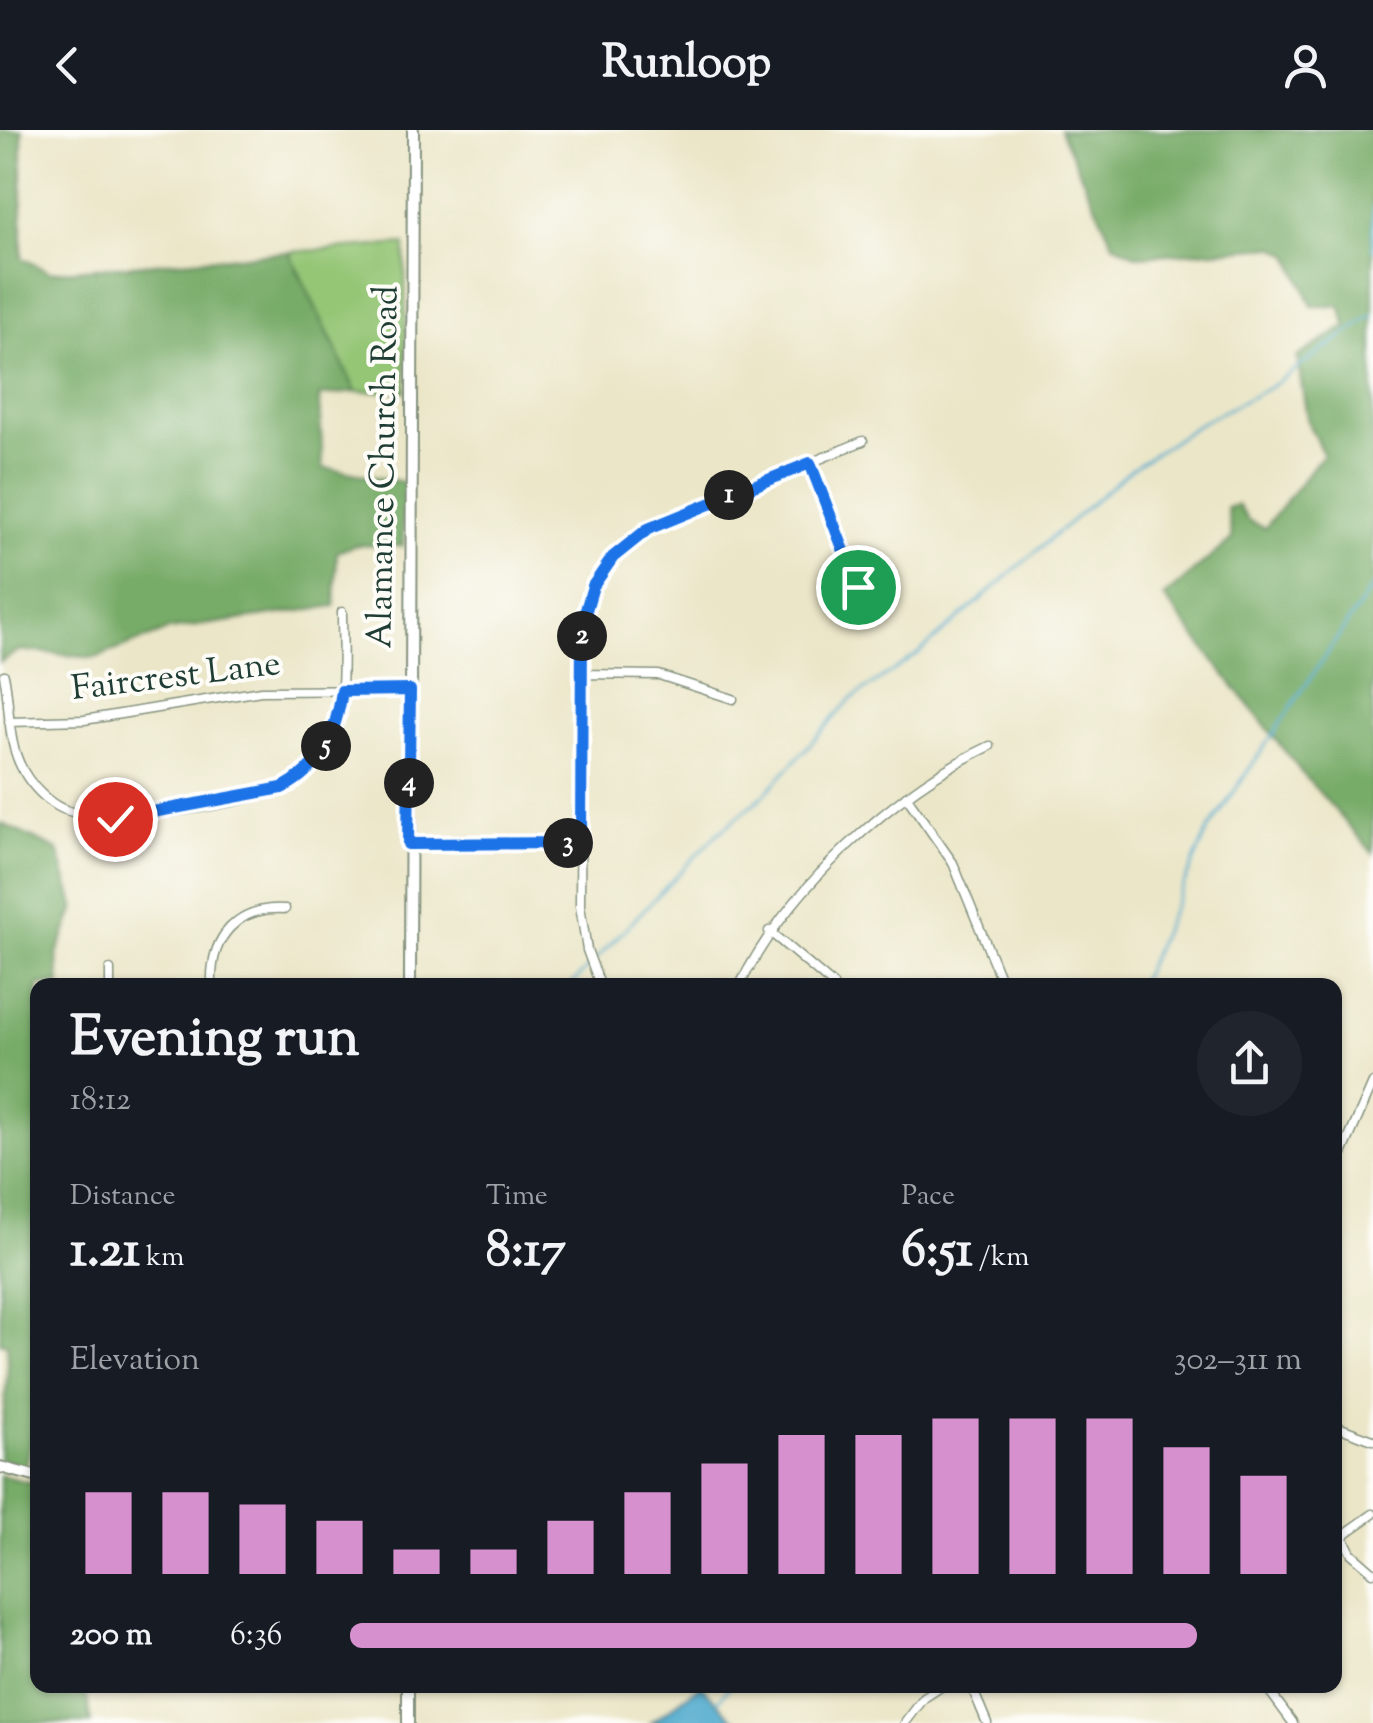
<!DOCTYPE html>
<html lang="en">
<head>
<meta charset="utf-8">
<style>
  body { margin:0; font-family:"Sorts Mill Goudy",serif; background:#20242c; color:#f1f3f6; height:100vh; display:flex; flex-direction:column; font-size:38px; white-space:nowrap }
  * { box-sizing:border-box; margin:0 }
  p { font-size:32px; color:#9ea1a6 }
  .icon { flex:none; width:55px; height:55px; fill:none; stroke:currentColor; stroke-width:2; stroke-linecap:round; stroke-linejoin:round }
  .map { position:relative; flex:1; overflow:hidden }
  .panel { position:absolute; left:30px; top:848px; width:1312px; height:715px; display:flex; flex-direction:column; background:#171b24; border-radius:20px; box-shadow:0 2px 8px #0004 }
  .panel>* { flex:none }
  .pin { position:absolute; display:grid; place-items:center; width:85px; height:85px; color:#fff; margin:-42px; border:5px solid #fff; border-radius:50%; box-shadow:0 2px 10px #0007 }
  .km { position:absolute; width:50px; height:50px; margin:-25px; border-radius:50%; background:#222; color:#fff; font-size:28px; line-height:50px; text-align:center }
  .round { display:grid; place-items:center; flex:none; width:105px; height:105px; border-radius:52px; background:#20242c }
  .summary { display:flex; align-items:center; justify-content:space-between; height:170px; padding:0 40px }
  h1 { font-size:55px; font-weight:700; line-height:75px }
  .figures { display:grid; grid-template-columns:repeat(3,1fr); gap:15px; height:170px; padding:10px 40px }
  .figures div { display:grid; align-content:center }
  .figures b { font-size:50px; font-weight:700 }
  .figures small { font-size:28px; font-weight:400 }
  .figures p { font-size:28px }
  .chart { height:280px; padding:20px 40px }
  .chart p { display:flex; justify-content:space-between }
  .chart svg { width:100%; height:180px; margin-top:10px; stroke:#d690ce; stroke-width:6 }
  ul { padding:0 40px; list-style:none; font-size:32px }
  li { display:grid; grid-template-columns:160px 120px 1fr; align-items:center; height:75px }
  li i { height:25px; border-radius:12px; background:#d690ce }
  header { display:flex; justify-content:space-between; align-items:center; height:130px; padding:0 40px; background:#171b24; font-size:45px; font-weight:700 }
  .map>svg:first-child { display:block }
</style>
</head>
<body>
<header><svg class="icon" aria-label="back" viewBox="0 0 24 24"><path d="M15 5l-7 7 7 7"/></svg>Runloop<svg class="icon" aria-label="person" viewBox="0 0 24 24"><circle cx="12" cy="8" r="4"/><path d="M4 21q1-7 8-7t8 7"/></svg></header>
<div class="map">
<svg width="1373" height="1593" viewBox="0 0 1373 1593">
  <rect width="100%" height="100%" fill="#fdfcf7"/>
  <filter id="ink" filterUnits="userSpaceOnUse"><feTurbulence type="fractalNoise" baseFrequency=".01" numOctaves="2"/><feDisplacementMap in="SourceGraphic" scale="20" xChannelSelector="R" yChannelSelector="G"/><feConvolveMatrix kernelMatrix="1 2 1 2 8 2 1 2 1" color-interpolation-filters="sRGB"/></filter>
  <filter id="wash" filterUnits="userSpaceOnUse"><feTurbulence type="fractalNoise" baseFrequency=".0048" numOctaves="4" result="noise"/><feDisplacementMap in="SourceGraphic" scale="40" xChannelSelector="R" yChannelSelector="G"/><feGaussianBlur stdDeviation="2.25" result="paint"/><feColorMatrix in="noise" values="0 0 0 0 0 0 0 0 0 0 0 0 0 0 0 0 0 1.4 0 .05"/><feComposite in="paint" operator="in"/></filter>
  <g filter="url(#wash)">
    <rect width="100%" height="100%" fill="#ebe6c8"/>
    <path fill="#94c676" stroke="#5a8255" stroke-width="2.5" d="M405 114 406 261 356 262 289 122Z"/>
    <path fill="#77ab67" stroke="#4b744e" stroke-width="2.5" d="M0 0H22V128L50 142 289 122 356 262 319 266 323 338 404 352 403 416 356 415 337 422 335 476 169 500 95 528 20 520 0 532Z
      M1060 0H1373V723L1302 643 1164 467 1232 409 1227 378 1237 375 1249 391 1265 398 1323 324 1308 293 1297 227 1347 196 1340 176H1312L1290 125 1274 117 1137 126 1113 113Z
      M0 693 58 720 75 778 57 824 60 855H38V1273L26 1337 0 1331C0 1289 10 1257 7 1214L0 1212Z
      M0 1345 37 1354 38 1555H85L91 1593H0Z"/>
    <path fill="#51abce" stroke="#387481" stroke-width="2.5" d="M701 1555 738 1593H651Z"/>
    <g fill="none" stroke-linecap="round" stroke-linejoin="round">
      <path stroke="#51abce" stroke-width="2.5" d="M1373 76V120
        M571 855 716 705 763 666 850 570 919 523 1131 339 1202 292 1269 258 1373 185
        M1139 855 1207 702 1373 455
        M718 1571 731 1555"/>
    </g>
  </g>
  <g filter="url(#ink)">
    <g fill="none" stroke-linecap="round" stroke-linejoin="round">
      <defs>
        <path id="street" d="M810 333 858 457
          M581 544 659 545 733 569
          M4 545C11 578 6 612 24 642 32 656 47 672 63 679 107 697 236 676 282 658 295 653 308 641 317 630 350 589 342 531 342 482
          M9 592 84 590 261 561 410 560
          M906 666 953 733 1003 855
          M408 714 581 713
          M769 801 833 855
          M110 855V840
          M212 855C210 807 237 776 285 779
          M600 855 587 820 580 776 582 494 601 443 639 404 863 311
          M740 855C787 760 895 660 990 616
          M1335 1040 1373 953
          M1335 1296 1373 1310
          M1343 1407 1351 1423 1373 1442
          M1335 1411 1373 1384
          M971 1555 987 1593
          M1265 1555 1293 1593
          M905 1593 924 1568 944 1555"/>
        <path id="secondary" d="M410 855 413 0
          M0 1337 38 1347
          M408 1593V1555"/>
      </defs>
      <use href="#street" stroke="#85927e" stroke-width="11"/>
      <use href="#secondary" stroke="#85927e" stroke-width="14"/>
      <use href="#street" stroke="#fff" stroke-width="8"/>
      <use href="#secondary" stroke="#fff" stroke-width="10"/>
    </g>
  </g>
  <g fill="none" stroke-linecap="round" stroke-linejoin="round" filter="url(#ink)">
    <defs>
      <path id="route" d="M115 689 282 658C321 638 336 603 342 561L410 560 408 714 581 713 582 494 593 456 613 427 648 399 810 333 858 457"/>
    </defs>
    <use href="#route" stroke="#fff" stroke-width="20"/>
    <use href="#route" stroke="#1a73e8" stroke-width="12"/>
  </g>
  <g text-anchor="middle" dominant-baseline="central" stroke-width="8" stroke-linejoin="round" paint-order="stroke">
    <g font-size="35" fill="#1f3d34" stroke="#fdfcf7">
      <text transform="translate(385 337) rotate(-89)">Alamance Church Road</text>
      <text transform="translate(176 548) rotate(-7)">Faircrest Lane</text>
    </g>
  </g>
</svg>
<div class="pin" style="left:858px;top:457px;background:#1e9e55"><svg class="icon" aria-label="arrive" viewBox="0 0 24 24"><path d="M6 21V4h12l-3 4 3 4H6"/></svg></div>
<div class="pin" style="left:115px;top:689px;background:#d93025"><svg class="icon" aria-label="check" viewBox="0 0 24 24"><path d="M5 12l5 5 9-10"/></svg></div>
<b class="km" style="left:729px;top:365px">1</b>
<b class="km" style="left:582px;top:506px">2</b>
<b class="km" style="left:568px;top:713px">3</b>
<b class="km" style="left:409px;top:653px">4</b>
<b class="km" style="left:326px;top:616px">5</b>
<section class="panel">
<div class="summary"><div><h1>Evening run</h1><p>18:12</p></div><a class="round"><svg class="icon" aria-label="share" viewBox="0 0 24 24"><path d="M12 15V3M7 8l5-5 5 5M5 13v7h14v-7"/></svg></a></div>
<div class="figures">
<div><p>Distance</p><b>1.21<small> km</small></b></div>
<div><p>Time</p><b>8:17</b></div>
<div><p>Pace</p><b>6:51<small> /km</small></b></div>
</div>
<div class="chart"><p><span>Elevation</span>302–311 m</p>
<svg viewBox="0 0 160 44" preserveAspectRatio="none"><path d="M5 44V24M15 44V24M25 44V27M35 44V31M45 44V38M55 44V38M65 44V31M75 44V24M85 44V17M95 44V10M105 44V10M115 44V6M125 44V6M135 44V6M145 44V13M155 44V20"/></svg>
</div>
<ul>
<li><b>200 m</b>6:36<i style="width:89%"></i></li>
</ul>
</section>
</div>
</body>
</html>
